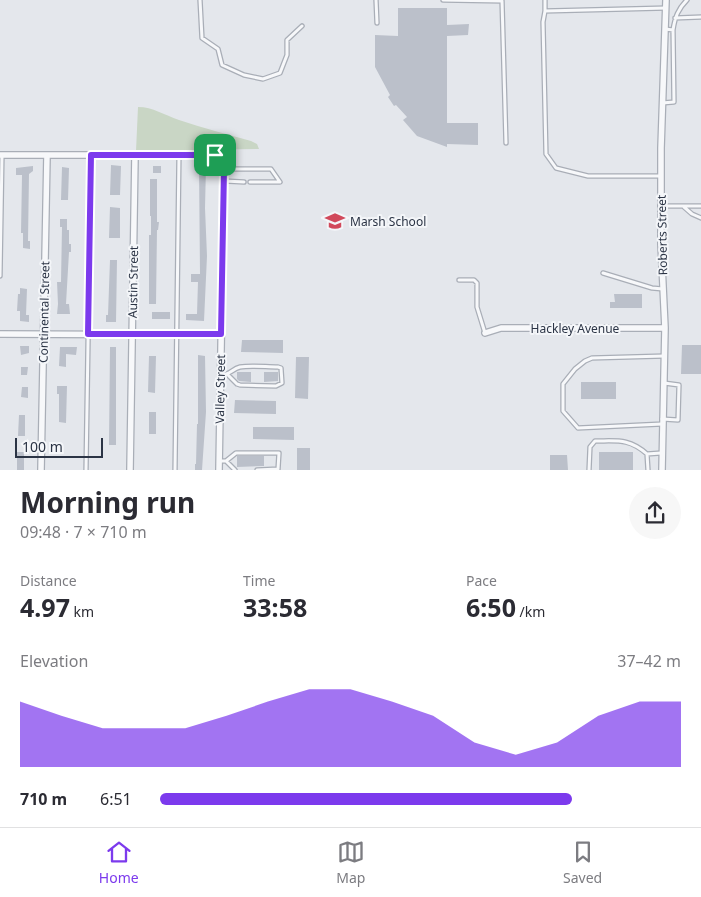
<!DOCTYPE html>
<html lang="en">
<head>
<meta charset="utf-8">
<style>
  body { margin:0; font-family:"Noto Sans",sans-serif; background:#f7f7f7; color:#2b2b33; height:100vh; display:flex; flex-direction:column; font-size:19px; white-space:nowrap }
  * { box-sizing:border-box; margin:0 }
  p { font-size:16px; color:#7c7c81 }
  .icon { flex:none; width:28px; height:28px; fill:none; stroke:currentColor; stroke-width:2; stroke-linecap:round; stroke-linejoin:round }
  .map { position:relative; height:470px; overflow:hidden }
  .details { display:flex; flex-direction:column; background:#fff; flex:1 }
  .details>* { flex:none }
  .scale { position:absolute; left:15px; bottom:12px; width:88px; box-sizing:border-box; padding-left:5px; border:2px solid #2b3445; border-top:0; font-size:14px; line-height:18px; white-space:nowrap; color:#2b3445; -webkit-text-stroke:4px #f4f6f9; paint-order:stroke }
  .pin { position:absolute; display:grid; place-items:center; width:42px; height:42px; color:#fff; margin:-21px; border-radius:10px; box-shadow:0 2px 8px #0006 }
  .round { display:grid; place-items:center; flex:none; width:52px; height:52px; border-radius:26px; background:#f7f7f7 }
  .headline { display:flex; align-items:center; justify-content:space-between; height:85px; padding:0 20px }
  h1 { font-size:28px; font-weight:700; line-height:38px }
  .stats { display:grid; grid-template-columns:repeat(3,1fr); gap:8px; height:85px; padding:5px 20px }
  .stats div { display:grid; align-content:center }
  .stats b { font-size:25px; font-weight:700 }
  .stats small { font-size:14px; font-weight:400 }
  .stats p { font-size:14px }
  .chart { height:140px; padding:10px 20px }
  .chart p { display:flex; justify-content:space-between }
  .chart svg { width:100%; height:90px; margin-top:5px; fill:#7c3aed; opacity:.7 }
  ul { padding:0 20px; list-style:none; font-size:16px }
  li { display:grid; grid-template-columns:80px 60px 1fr; align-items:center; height:38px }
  li i { height:12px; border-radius:6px; background:#7c3aed }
  .tabs { display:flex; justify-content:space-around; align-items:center; height:70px; border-top:1px solid #e1e1e2; background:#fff; font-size:14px; color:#7c7c81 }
  .tabs a { display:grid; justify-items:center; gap:2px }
  .tabs .current { color:#7c3aed }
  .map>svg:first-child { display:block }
</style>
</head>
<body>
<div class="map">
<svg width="701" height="470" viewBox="0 0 701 470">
  <rect width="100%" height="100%" fill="#e4e7ec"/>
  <path fill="#c9d6c5" d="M138 107C153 107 164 115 179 120 203 128 227 134 251 141L257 144 259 149 136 151Z"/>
  <path fill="#bbc0ca" d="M398 8H447V25L469 24 468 35 447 36V123H478V145L447 144V147L417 136 403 120 407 117 396 105 394 106 388 97 390 95 375 67V35L398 36Z
    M111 165 121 166 120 195H110Z
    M33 166V171L29 174 28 241H30V249L23 248V233H21L22 175H16V168Z
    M153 166H161V173H153Z
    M199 166H206L205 208 207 256 204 321 186 320V314H197L198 282H191V274H200Z
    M62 167 69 168 68 200H61Z
    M150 179H157V222H159L158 230H157L156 304H149V235H151V216H150Z
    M110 207 120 208V238H109Z
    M60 219H67V230H69V244H71V252H69L66 304H69L70 314H57L58 304 57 282H61L62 227H60Z
    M110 260H117L116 322H106V315H108Z
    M20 288 27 289 26 315H29V322L20 321V311H17L18 294H20Z
    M614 294H642V308H610V302H615Z
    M152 312H170V319H152Z
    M242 340H283V353L241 352Z
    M682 345H701V374H681Z
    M20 346H29V353L21 355Z
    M60 347H77L76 355 66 354V367L59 366Z
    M110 347H116V445H109Z
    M198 355 205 356 206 412 202 470H195V464H196L197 424H198Z
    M149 356H156L155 393 148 392Z
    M296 357H309L308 399 295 398Z
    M21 367H28L27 375H21Z
    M237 372H251V382L239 381 237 379Z
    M264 372H278V381L264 382Z
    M581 382H616V399H581Z
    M57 386H67L66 423 59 422V394H57Z
    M22 387H28V398L21 397Z
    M235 400 276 401V414L234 413Z
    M149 412H156V434H149Z
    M19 415H25V436H18Z
    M253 427H294V440L253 439Z
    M297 448H310V470H297Z
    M17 452H24V470H17Z
    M599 452H633V470H599Z
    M550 455H567L568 470H550Z
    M237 456H264V466L237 467Z"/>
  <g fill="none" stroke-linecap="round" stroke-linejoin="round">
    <defs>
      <path id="service" d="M200 0 202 38 218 49 222 65 244 75 263 79 280 73 287 55V40L302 26
        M376 0 377 23
        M443 0 502 1 506 143
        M545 0V11L666 8
        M545 11 543 22 546 154 556 168 588 176H661
        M675 18 701 17
        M673 30C675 17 678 9 687 0
        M662 103 674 102 673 30 665 29
        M225 169H271L280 182H250
        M225 181 244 182
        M662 206H701
        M684 207 692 214 701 218
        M603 273 652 288 663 289
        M0 276 2 156
        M459 280H474L477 283V307L485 333
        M221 375C230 375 232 369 240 367 251 365 266 367 278 367L281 368 282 383 276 386 240 385 237 384 228 375
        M662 419 678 420 679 385 664 383
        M662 424 578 428 563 411V384L575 369 585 361 592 358 664 356
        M647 454 648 470
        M220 461H226L236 453H279L278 469 257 470
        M226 461 235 470
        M86 470 91 155
        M175 470 179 155
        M589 470 590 447 595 441C617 441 629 438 647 454L661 453"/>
      <path id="minor" d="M0 155H212L222 158 224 169 219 470
        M485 333 501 328H665
        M0 334 221 335
        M41 470 47 155
        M130 470 135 155
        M662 470 665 328 661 244V148L666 0"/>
    </defs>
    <use href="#service" stroke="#a9aeb7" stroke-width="5.5"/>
    <use href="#minor" stroke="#a9aeb7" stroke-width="8"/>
    <use href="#service" stroke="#f7f8fa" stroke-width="3"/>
    <use href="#minor" stroke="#f7f8fa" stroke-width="5.5"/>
  </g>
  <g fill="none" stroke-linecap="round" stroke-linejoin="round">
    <defs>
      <path id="route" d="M91 155H212L222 158 224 169 221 334H88Z"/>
    </defs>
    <use href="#route" stroke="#fff" stroke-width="10"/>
    <use href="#route" stroke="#7c3aed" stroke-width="6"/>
  </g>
  <defs>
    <symbol id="school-bare" viewBox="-9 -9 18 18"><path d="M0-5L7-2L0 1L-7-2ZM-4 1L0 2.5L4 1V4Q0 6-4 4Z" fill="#d1495b" stroke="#f4f6f9" stroke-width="2.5" paint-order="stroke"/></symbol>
  </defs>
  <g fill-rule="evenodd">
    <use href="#school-bare" x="321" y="207" width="28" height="28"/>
  </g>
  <g text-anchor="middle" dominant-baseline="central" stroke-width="4" stroke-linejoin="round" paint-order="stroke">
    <g font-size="12" fill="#2b3445" stroke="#f4f6f9" text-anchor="start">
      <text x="350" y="221">Marsh School</text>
    </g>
    <g font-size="12" fill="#2b3445" stroke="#f4f6f9">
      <text transform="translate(662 235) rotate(-91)">Roberts Street</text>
      <text transform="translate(133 282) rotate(-89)">Austin Street</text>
      <text transform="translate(44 312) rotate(-89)">Continental Street</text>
      <text x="575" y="328">Hackley Avenue</text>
      <text transform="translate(220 389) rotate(-89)">Valley Street</text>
    </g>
  </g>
</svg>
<div class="scale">100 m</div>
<div class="pin" style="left:215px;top:155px;background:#1e9e55"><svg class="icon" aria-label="arrive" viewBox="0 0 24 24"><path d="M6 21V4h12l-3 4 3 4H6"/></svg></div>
</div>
<section class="details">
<div class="headline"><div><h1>Morning run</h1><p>09:48 · 7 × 710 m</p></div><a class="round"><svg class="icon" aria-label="share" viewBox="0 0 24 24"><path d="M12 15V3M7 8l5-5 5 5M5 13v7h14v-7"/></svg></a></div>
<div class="stats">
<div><p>Distance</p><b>4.97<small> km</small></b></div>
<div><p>Time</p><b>33:58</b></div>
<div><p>Pace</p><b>6:50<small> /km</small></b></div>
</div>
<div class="chart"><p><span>Elevation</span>37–42 m</p>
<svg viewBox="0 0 160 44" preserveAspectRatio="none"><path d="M0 44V12L10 19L20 25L30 25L40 25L50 19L60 12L70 6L80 6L90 12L100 19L110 32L120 38L130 32L140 19L150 12L160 12V44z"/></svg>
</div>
<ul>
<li><b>710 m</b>6:51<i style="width:79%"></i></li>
</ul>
</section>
<nav class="tabs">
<a class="current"><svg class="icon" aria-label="home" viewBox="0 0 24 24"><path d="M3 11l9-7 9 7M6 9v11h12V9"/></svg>Home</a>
<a><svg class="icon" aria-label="map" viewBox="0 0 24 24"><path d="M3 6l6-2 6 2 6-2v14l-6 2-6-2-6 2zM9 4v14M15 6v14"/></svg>Map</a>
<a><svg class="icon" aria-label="saved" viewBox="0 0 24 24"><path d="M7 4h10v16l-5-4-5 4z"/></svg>Saved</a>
</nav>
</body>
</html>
